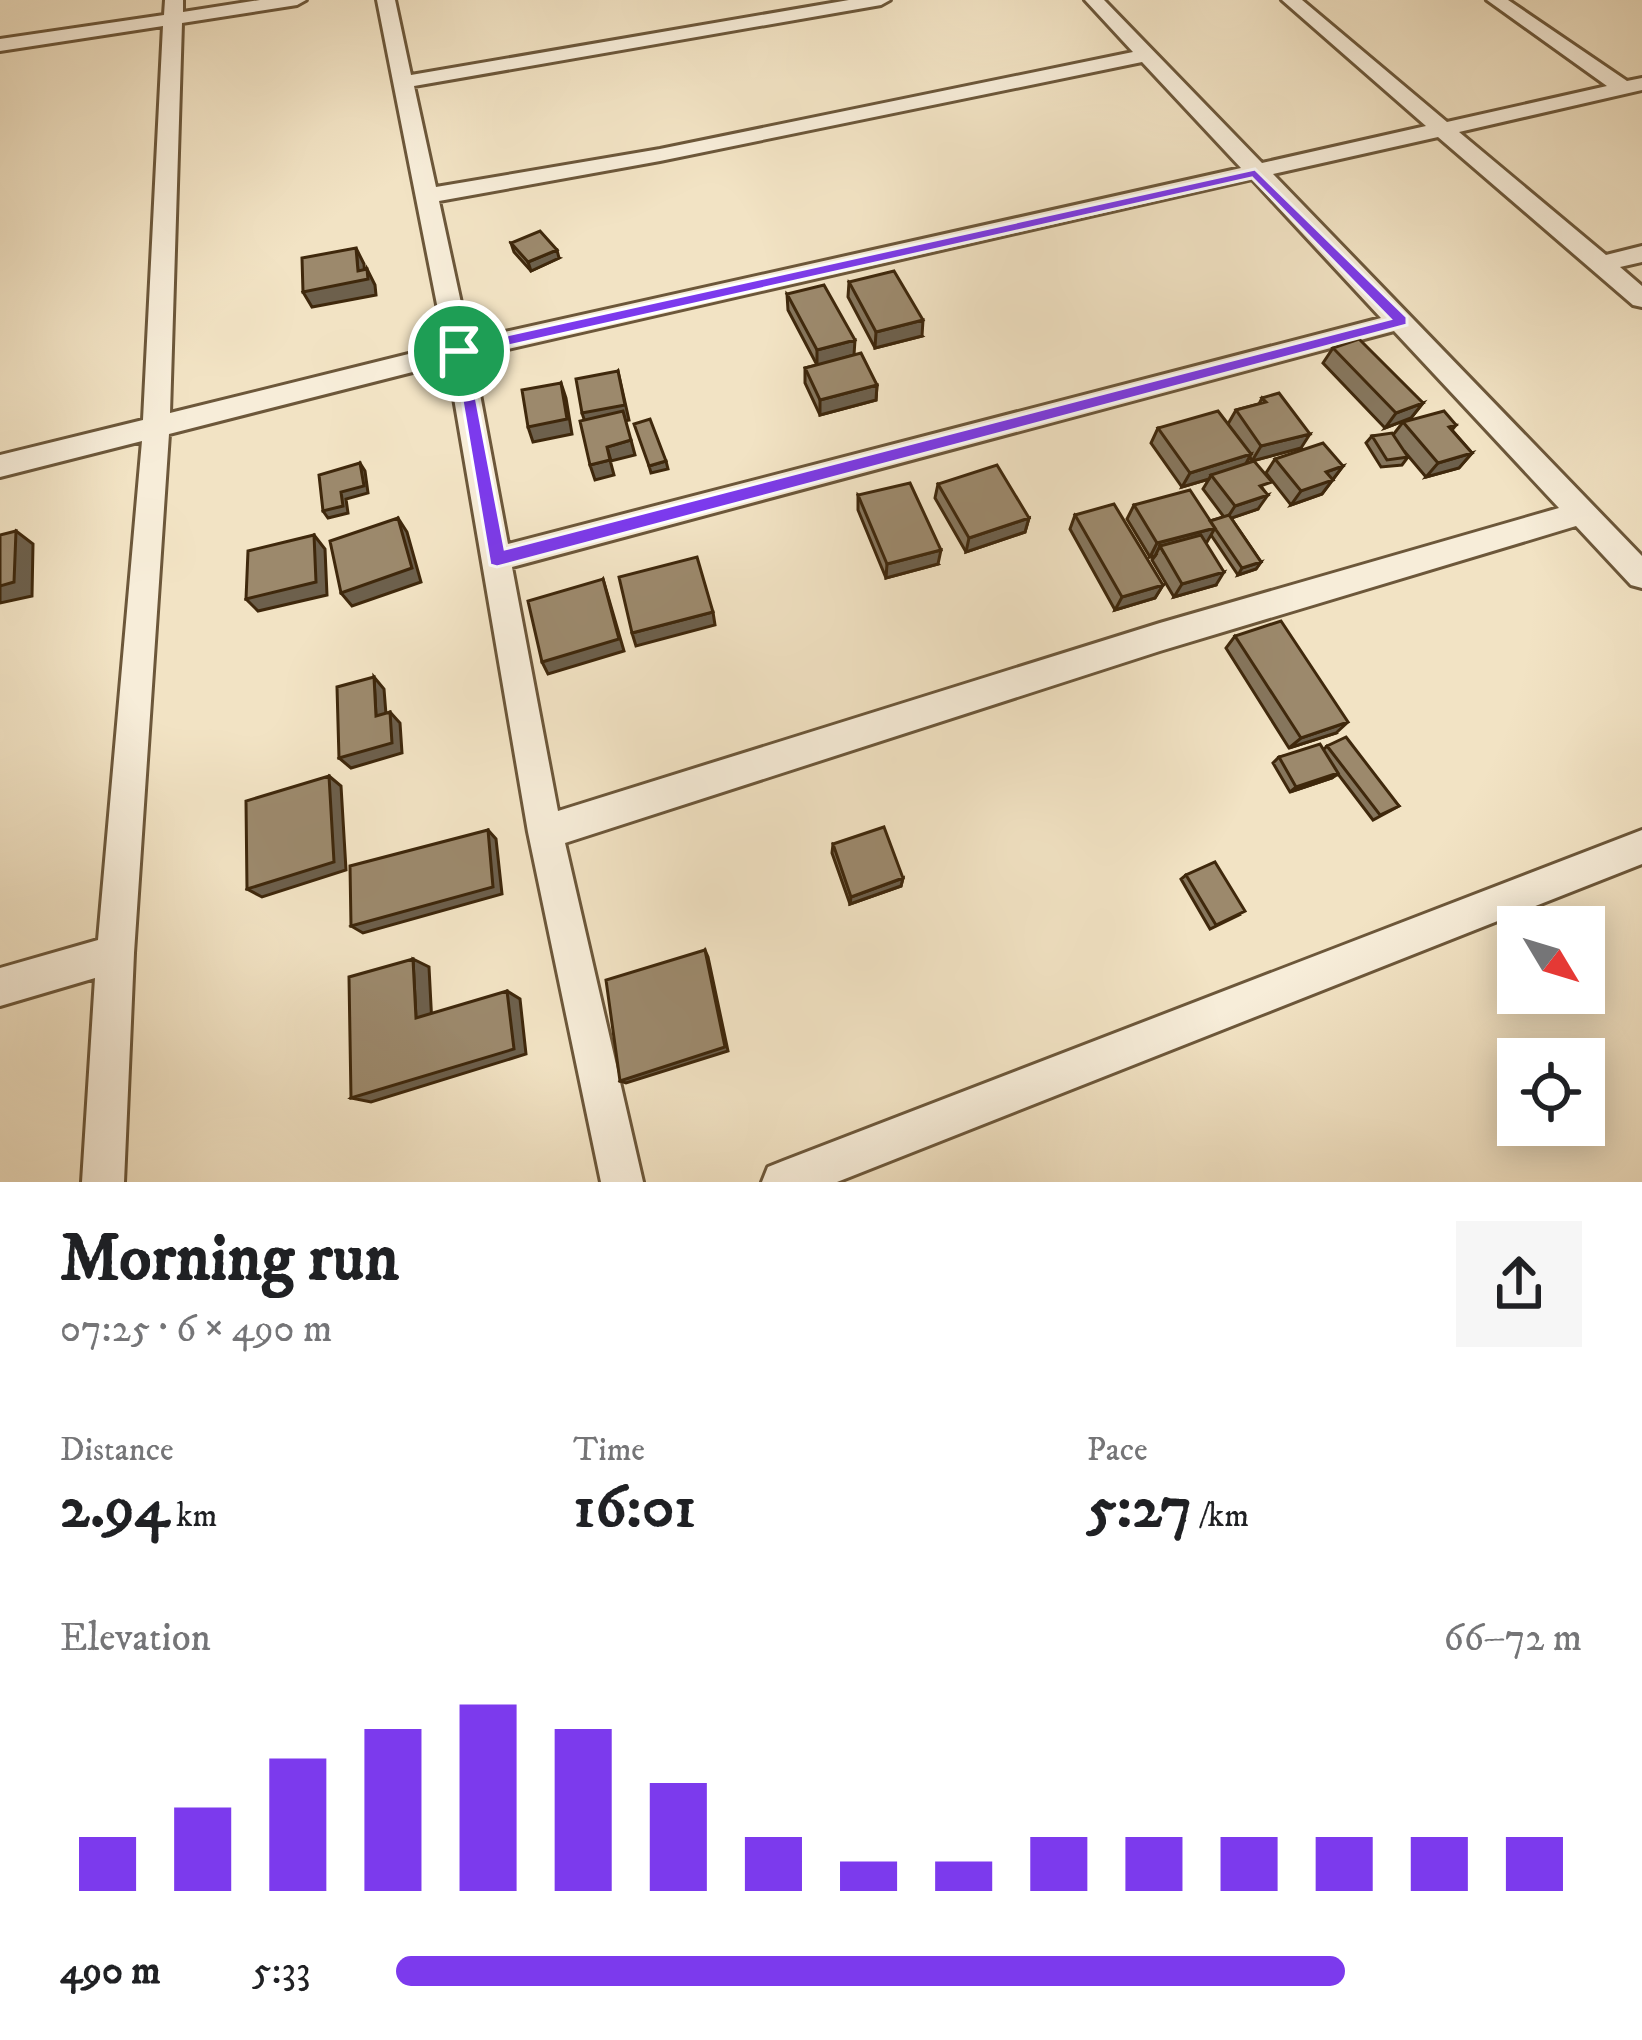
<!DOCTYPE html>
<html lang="en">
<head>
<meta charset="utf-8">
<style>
  body { margin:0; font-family:"IM FELL DW Pica",serif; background:#f6f6f6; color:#202124; height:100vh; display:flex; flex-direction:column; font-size:45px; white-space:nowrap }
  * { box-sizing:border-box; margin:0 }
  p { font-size:39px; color:#757577 }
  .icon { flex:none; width:66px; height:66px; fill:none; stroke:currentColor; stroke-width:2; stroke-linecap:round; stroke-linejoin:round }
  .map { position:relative; height:1182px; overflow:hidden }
  .sheet { display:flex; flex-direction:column; background:#fff; flex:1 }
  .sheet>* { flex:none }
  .needle { width:78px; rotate:128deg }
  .fabs { position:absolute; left:1497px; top:906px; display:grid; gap:24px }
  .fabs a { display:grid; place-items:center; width:108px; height:108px; border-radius:0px; background:#fff; box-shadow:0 6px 30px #0003; font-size:60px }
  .pin { position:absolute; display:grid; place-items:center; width:102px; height:102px; color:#fff; margin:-51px; border:6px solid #fff; border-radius:50%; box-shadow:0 3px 12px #0007 }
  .round { display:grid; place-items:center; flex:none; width:126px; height:126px; border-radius:0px; background:#f6f6f6 }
  .head { display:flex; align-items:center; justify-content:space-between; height:204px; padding:0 60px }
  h1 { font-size:66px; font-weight:800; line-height:90px }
  .stats { display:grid; grid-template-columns:repeat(3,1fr); gap:18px; height:204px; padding:12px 60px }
  .stats div { display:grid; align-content:center }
  .stats b { font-size:60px; font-weight:800 }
  .stats small { font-size:33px; font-weight:400 }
  .stats p { font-size:33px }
  .chart { height:336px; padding:24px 60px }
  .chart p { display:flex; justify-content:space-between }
  .chart svg { width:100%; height:216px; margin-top:12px; stroke:#7c3aed; stroke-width:6 }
  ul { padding:0 60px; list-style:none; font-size:39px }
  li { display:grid; grid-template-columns:192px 144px 1fr; align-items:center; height:90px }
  li i { height:30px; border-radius:15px; background:#7c3aed }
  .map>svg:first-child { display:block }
</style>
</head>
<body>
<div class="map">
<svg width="1642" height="1182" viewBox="0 0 1642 1182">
  <rect width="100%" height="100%" fill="#f2e3c4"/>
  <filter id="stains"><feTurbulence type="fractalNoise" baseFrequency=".00167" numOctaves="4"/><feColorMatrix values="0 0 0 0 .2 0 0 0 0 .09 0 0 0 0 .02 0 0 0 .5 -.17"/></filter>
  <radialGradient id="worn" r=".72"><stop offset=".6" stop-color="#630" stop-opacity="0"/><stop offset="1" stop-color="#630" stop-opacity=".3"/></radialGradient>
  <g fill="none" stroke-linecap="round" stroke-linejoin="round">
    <defs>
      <path id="minor" d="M165 0H183V12L260 0H306L297 5 182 23 170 413 445 345 377 0H395L411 75 849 0H890L881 5 414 86 436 187 660 149 1133 52 1085 0H1104L1262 163 1426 126 1282 0H1302L1447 122 1607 86 1487 0H1508L1627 81 1642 78V90L1459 132 1606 255 1642 246V262L1620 267 1642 286V307L1633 305 1438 137 1273 174 1642 556V588L1631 585 1576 526 1160 651 565 843 643 1182H601L528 832 448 363 169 434 134 953 124 1182H82L95 978 0 1006V968L98 940 142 441 0 477V455L143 420 163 26 0 51V39L164 15ZM1142 62 1241 168 469 340 439 201 660 161ZM1252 179 1381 318 508 544 473 357ZM1394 331 1559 508 1160 623 558 811 512 567Z
        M1642 830V864L837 1182H762L768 1167 783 1161Z"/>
    </defs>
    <use href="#minor" stroke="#6c573a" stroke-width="6"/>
    <use href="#minor" fill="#f7edd9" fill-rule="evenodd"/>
  </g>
  <path fill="#86765d" stroke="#3f280c" stroke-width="3" d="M511 243 559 258 531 271 514 252Z
    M849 282 922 336 875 348 848 297Z
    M787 294 854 355 877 385 876 400 820 415 805 383V368L817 365 788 310Z
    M1333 348 1423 403 1411 418 1385 428 1323 363Z
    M1262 398 1301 448 1252 461 1250 457 1246 464 1265 492 1258 509 1231 518 1261 562 1256 569 1238 575 1211 535 1205 542 1216 585 1174 597 1152 560 1155 556 1150 557 1127 519 1134 505 1210 521 1224 517 1203 489 1209 479 1182 487 1151 443 1158 428 1228 424 1236 410 1259 404Z
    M1403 422 1456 425 1452 430 1472 453 1459 468 1426 477 1404 451 1408 457 1402 465 1381 467 1366 443 1372 436 1393 435Z
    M1275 459 1343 466 1322 494 1291 505 1266 473Z
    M938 484 1029 518 1025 532 966 552 935 498Z
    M858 495 938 564 886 578 858 510Z
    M1075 515 1163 585 1155 598 1115 610 1070 529Z
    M1235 636 1336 733 1289 748 1226 648Z
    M1327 746 1399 806 1373 820 1338 774 1332 778 1290 792 1273 763 1279 757 1323 750Z
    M833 844 903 878 901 886 850 904 832 853Z
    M1186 875 1239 915 1210 929 1181 879Z"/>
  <path fill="#6d604c" stroke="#3f280c" stroke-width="3" d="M356 248 364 264 365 280 367 269 375 285 376 295 312 307 303 292 358 271Z
    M557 250 559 258 531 271 528 262Z
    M923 320 922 336 875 348 876 332Z
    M855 340 854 355 817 366V350Z
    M618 371 629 420 587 428 582 413Z
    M561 383 566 398 572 434 533 442 528 427Z
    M877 385 876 400 820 415V400Z
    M1423 403 1411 418 1385 428 1396 413Z
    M1310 434 1301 448 1252 461 1261 446Z
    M631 440 635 455 611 461 607 447Z
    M1472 453 1459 468 1426 477 1438 463Z
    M1251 454 1243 469 1211 475 1209 479 1182 487 1190 473Z
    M610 460 614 475 595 480 590 465Z
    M666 461 668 469 651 473 649 466Z
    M360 463 365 471 368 493 346 499 348 513 328 518 323 511 341 492Z
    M1343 466 1322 494 1291 505 1301 491 1326 472Z
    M1268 495 1258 509 1226 520 1235 506Z
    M398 518 407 532 421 582 352 606 341 593Z
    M1029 518 1025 532 966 552 969 538Z
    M1215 528 1207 542 1164 553 1160 546 1155 556 1150 557 1157 543Z
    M16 531 33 544 32 596 0 603V586Z
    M314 535 325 549 327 595 258 611 246 599Z
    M941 550 938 564 886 578 887 564Z
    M1261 562 1256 569 1238 575 1242 568Z
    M1224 572 1216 585 1174 597 1182 584Z
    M603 579 624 651 548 674 542 662Z
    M1163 585 1155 598 1115 610 1122 597Z
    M713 612 715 625 636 646 632 633Z
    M374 677 384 689 387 727 376 716Z
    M390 712 400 723 402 753 351 768 339 758Z
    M1348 722 1336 733 1289 748 1301 738Z
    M1338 773 1332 778 1290 792 1296 787Z
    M329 776 341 786 346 870 262 897 247 889Z
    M488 830 496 839 502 894 363 933 351 926Z
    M903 878 901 886 850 904 851 897Z
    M705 950 708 957 728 1051 626 1083 620 1081Z
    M413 959 429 967 432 1025 416 1018Z
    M507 991 520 999 526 1054 371 1102 351 1098Z"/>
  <path fill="#9c896c" stroke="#3f280c" stroke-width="3" d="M540 231 557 250 528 262 511 243Z
    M356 248 358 271 367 269 368 279 303 292 302 258Z
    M894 271 923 320 876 332 849 282Z
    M824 285 855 340 817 350 787 294Z
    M1359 339 1423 403 1396 413 1333 348Z
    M861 353 877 385 820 400 805 368Z
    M618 371 625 405 582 413 576 379Z
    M561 383 567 419 528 427 522 390Z
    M1279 393 1310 434 1261 446 1236 410 1266 402 1262 398Z
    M623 411 631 440 607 447 610 460 590 465 580 421Z
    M1218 411 1251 454 1190 473 1158 428Z
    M1444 411 1456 425 1449 427 1472 453 1438 463 1403 422Z
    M650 419 666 461 649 466 634 424Z
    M1392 433 1408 457 1387 460 1372 436Z
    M1323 443 1343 466 1326 472 1333 480 1301 491 1275 459Z
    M1254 461 1272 482 1260 486 1268 495 1235 506 1211 475Z
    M360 463 364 486 341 492 343 506 323 511 319 475Z
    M997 465 1029 518 969 538 938 484Z
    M910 483 941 550 887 564 858 495Z
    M1190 490 1215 528 1157 543 1134 505Z
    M1114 504 1163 585 1122 597 1075 515Z
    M1229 515 1261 562 1242 568 1210 521Z
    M398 518 412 568 341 593 330 541Z
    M16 531 14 582 0 586V535Z
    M314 535 316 582 246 599 248 551Z
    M1201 535 1224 572 1182 584 1160 546Z
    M697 557 713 612 632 633 619 577Z
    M603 579 619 639 542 662 528 601Z
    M1281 621 1348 722 1301 738 1235 636Z
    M374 677 376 716 390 712 392 743 339 758 337 687Z
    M1346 737 1399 806 1380 815 1327 746Z
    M1320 744 1338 773 1296 787 1279 757Z
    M329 776 334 862 247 889 246 801Z
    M884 827 903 878 851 897 833 844Z
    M488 830 493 887 351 926 350 866Z
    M1215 862 1245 911 1216 925 1186 875Z
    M705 950 725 1047 620 1081 606 980Z
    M413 959 416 1018 507 991 514 1049 351 1098 349 977Z"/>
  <path fill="#7c3aed" stroke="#fff" stroke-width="3" fill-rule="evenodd" d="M1255 169 1407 317V325L497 567 490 565 453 347ZM1252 178 1390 319 505 549 468 355Z"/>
  <rect width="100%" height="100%" filter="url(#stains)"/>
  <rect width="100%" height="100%" fill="url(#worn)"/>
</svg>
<div class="fabs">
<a><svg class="needle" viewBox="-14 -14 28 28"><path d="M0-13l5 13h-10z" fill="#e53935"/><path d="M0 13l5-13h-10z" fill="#757577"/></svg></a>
<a><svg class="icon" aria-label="locate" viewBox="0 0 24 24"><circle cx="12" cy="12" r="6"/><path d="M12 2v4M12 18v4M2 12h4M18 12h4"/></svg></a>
</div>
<div class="pin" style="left:459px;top:351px;background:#1e9e55"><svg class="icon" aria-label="arrive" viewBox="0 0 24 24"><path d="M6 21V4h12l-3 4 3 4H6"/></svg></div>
</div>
<section class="sheet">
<div class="head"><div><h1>Morning run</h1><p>07:25 · 6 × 490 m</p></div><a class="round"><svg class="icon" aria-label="share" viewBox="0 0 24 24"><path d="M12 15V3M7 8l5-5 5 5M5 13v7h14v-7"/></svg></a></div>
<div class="stats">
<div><p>Distance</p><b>2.94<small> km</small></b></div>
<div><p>Time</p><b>16:01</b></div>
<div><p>Pace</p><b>5:27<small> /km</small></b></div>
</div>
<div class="chart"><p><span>Elevation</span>66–72 m</p>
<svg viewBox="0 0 160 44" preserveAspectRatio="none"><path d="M5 44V33M15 44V27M25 44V17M35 44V11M45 44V6M55 44V11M65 44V22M75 44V33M85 44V38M95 44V38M105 44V33M115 44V33M125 44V33M135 44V33M145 44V33M155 44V33"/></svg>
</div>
<ul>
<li><b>490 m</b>5:33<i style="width:80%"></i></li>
</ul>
</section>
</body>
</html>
